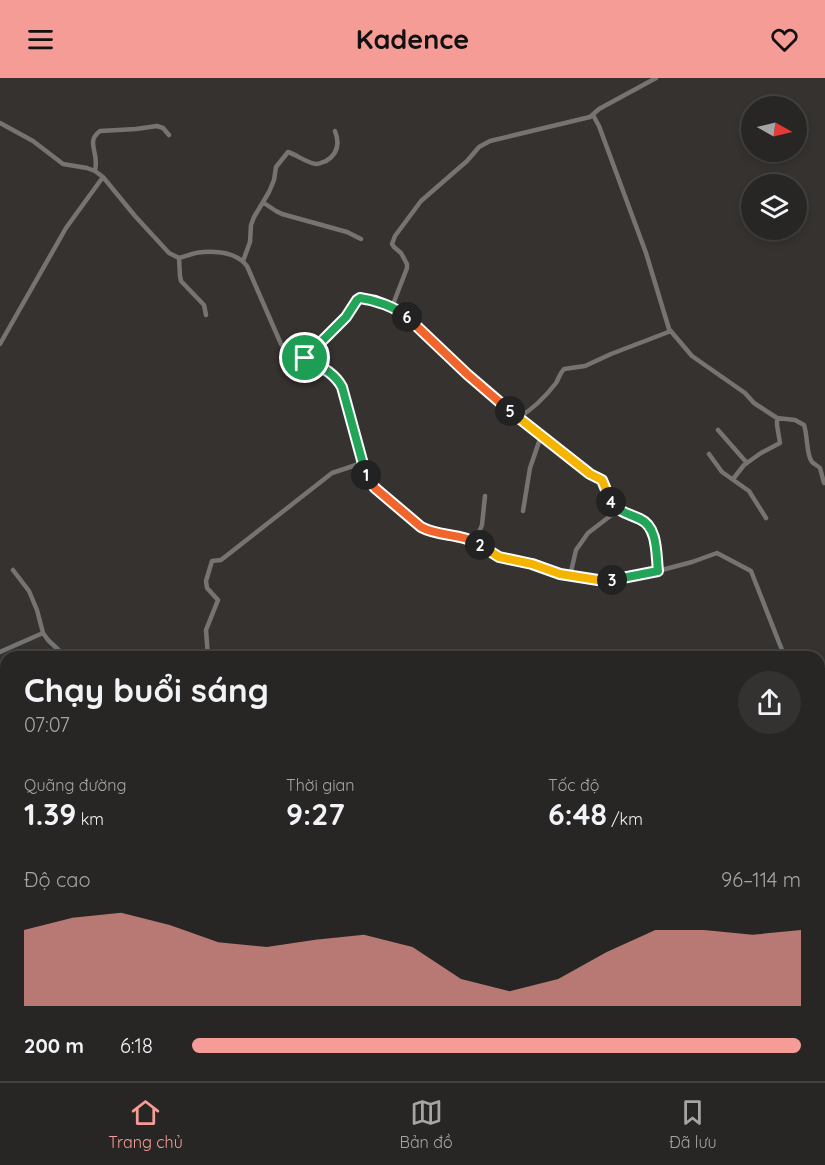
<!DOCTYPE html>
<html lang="vi">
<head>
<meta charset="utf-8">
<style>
  body { margin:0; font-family:Quicksand,sans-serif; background:#343231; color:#f1f3f6; height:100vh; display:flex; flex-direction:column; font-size:22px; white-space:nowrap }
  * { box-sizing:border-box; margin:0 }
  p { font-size:20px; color:#a5a5a6 }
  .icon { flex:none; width:33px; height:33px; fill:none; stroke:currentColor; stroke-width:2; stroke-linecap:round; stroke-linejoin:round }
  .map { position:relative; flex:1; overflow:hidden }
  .panel { position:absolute; left:0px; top:573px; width:825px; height:430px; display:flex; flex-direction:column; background:#282624; border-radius:18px 18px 0 0; box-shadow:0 3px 9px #0003,0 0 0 2px #444341 }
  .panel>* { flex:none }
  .needle { width:39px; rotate:98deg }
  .tools { position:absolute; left:741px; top:18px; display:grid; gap:12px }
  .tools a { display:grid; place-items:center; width:66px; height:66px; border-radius:50%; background:#282624; box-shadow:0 3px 9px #0003,0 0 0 2px #444341; font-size:30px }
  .pin { position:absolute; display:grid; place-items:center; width:51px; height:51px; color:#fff; margin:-26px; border:3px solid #fff; border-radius:50%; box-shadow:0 2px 6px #0007 }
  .km { position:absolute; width:30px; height:30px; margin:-15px; border-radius:50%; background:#222; color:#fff; font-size:16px; line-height:30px; text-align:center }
  .round { display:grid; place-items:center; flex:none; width:63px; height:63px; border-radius:32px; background:#343231 }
  .overview { display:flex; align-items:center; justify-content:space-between; height:102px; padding:0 24px }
  h1 { font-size:33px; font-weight:700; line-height:45px }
  .figures { display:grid; grid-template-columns:repeat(3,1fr); gap:9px; height:102px; padding:6px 24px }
  .figures div { display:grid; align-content:center }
  .figures b { font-size:30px; font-weight:700 }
  .figures small { font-size:16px; font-weight:400 }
  .figures p { font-size:16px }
  .chart { height:168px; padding:12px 24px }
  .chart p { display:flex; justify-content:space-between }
  .chart svg { width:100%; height:108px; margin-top:6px; fill:#f59c96; opacity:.7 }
  ul { padding:0 24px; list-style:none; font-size:20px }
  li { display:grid; grid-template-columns:96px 72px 1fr; align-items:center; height:45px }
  li i { height:15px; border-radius:8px; background:#f59c96 }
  header { display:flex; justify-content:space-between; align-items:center; height:78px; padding:0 24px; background:#f59c96; color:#111; font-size:27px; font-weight:700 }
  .tab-bar { display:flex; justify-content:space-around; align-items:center; height:84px; border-top:2px solid #444341; background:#282624; font-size:16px; color:#a5a5a6 }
  .tab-bar a { display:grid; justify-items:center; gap:3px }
  .tab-bar .active { color:#f59c96 }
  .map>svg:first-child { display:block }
</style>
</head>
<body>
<header><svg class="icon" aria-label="menu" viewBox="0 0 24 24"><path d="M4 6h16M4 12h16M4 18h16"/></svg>Kadence<svg class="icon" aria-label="heart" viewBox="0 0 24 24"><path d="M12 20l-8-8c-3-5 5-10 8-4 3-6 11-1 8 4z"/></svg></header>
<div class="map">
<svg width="825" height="1003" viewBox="0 0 825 1003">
  <defs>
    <pattern id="water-rules" width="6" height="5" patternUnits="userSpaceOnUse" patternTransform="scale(1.5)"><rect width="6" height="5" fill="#051c2d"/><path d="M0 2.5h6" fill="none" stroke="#2a3e4c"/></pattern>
  </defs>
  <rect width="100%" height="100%" fill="#363230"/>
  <path fill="url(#water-rules)" d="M819 951 825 953V1003H804L802 999 798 998H819Z"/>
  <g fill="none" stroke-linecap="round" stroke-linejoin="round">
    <path stroke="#757472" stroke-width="4.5" d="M593 37 599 48 646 175 669 251 692 278 745 315 754 325 777 340 795 342 804 347C808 358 806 377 812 384 814 386 818 388 820 390L824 405
      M0 45 33 63 63 86 87 90 95 93 103 99 135 138 169 175 179 180C187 178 195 174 203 174 218 173 237 175 247 188L281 266 286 270C304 279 333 291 342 309L362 385 369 403 375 410 403 436 425 452 467 460 494 477 504 480 532 486 564 497 598 502H613L658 493 692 484 717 475 751 493 782 572 783 579
      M95 93C96 88 96 82 95 77 93 66 90 61 100 53L136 51 157 48 163 50 169 57
      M264 125 276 133 282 136 347 154 361 161
      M179 180 180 198 181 203 204 227 206 237
      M243 183 250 164 251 147 254 139 269 114 274 102 276 89 288 74C297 77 307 85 316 86 319 86 323 84 326 83 338 76 340 66 335 53
      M392 229 407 190V186L401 175 394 169 392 166 395 158 421 123 467 83 479 69 490 63 590 39 599 31 656 0
      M0 266 66 150 103 99
      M305 280 346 239 360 220H364L392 229 402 235 467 296 541 358 590 396 602 402 611 423 618 432 642 442 651 451 658 493
      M518 340C533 331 546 318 556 305 559 300 560 295 564 291L585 288 611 276 671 253
      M718 352 747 385
      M709 376 722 394 749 413 766 440
      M733 401 744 387 761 375 780 365 777 347V340
      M523 433 530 390 541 358
      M475 464 482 447 485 418
      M13 492 29 513 37 532 43 555 48 562 66 579
      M570 498 576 472 588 455 618 432
      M0 574 43 555
      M208 579 206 552 218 522 207 510 206 503 212 483 221 482 332 395 362 385
      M819 691 825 685
      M819 746 825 749
      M0 797 6 791
      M819 886 825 875
      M2 1003 12 998
      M694 1003 695 998"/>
    <path stroke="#c3c0bc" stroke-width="8" d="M819 897 825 894
      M819 903 825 901
      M577 1003 590 998
      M596 1003 608 998"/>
  </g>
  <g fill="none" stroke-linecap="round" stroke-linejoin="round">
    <defs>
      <path id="split-1" d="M305 280C319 288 334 294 342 309L366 397"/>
      <path id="split-2" d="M366 397 375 410 421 449C439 459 462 455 480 467"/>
      <path id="split-3" d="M480 467 499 479 532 486 560 496 598 502H612"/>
      <path id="split-4" d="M611 424C621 435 627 435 640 441 658 449 656 476 658 493L612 502"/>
      <path id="split-5" d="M510 333 576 385 590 396 602 402 611 424"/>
      <path id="split-6" d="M407 239 467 296 510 333"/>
      <path id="split-7" d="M305 280 346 239 357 222 360 220C376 222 395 229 407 239"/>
    </defs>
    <use href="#split-1" stroke="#fff" stroke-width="12"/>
    <use href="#split-2" stroke="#fff" stroke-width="12"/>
    <use href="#split-3" stroke="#fff" stroke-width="12"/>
    <use href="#split-4" stroke="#fff" stroke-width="12"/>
    <use href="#split-5" stroke="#fff" stroke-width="12"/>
    <use href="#split-6" stroke="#fff" stroke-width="12"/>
    <use href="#split-7" stroke="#fff" stroke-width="12"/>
    <use href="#split-1" stroke="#22a559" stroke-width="8"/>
    <use href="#split-2" stroke="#f0652b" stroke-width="8"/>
    <use href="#split-3" stroke="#f5b400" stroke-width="8"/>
    <use href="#split-4" stroke="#22a559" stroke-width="8"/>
    <use href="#split-5" stroke="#f5b400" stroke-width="8"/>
    <use href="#split-6" stroke="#f0652b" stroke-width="8"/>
    <use href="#split-7" stroke="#22a559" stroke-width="8"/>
  </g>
</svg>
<div class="tools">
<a><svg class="needle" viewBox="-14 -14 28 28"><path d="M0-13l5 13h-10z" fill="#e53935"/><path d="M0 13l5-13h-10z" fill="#a5a5a6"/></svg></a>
<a><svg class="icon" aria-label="layers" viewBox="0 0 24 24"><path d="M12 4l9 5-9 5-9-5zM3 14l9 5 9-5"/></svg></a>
</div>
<div class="pin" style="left:305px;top:280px;background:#1e9e55"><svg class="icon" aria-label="arrive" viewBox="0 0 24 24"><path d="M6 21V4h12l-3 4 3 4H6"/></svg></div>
<b class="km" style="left:366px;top:397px">1</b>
<b class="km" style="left:480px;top:467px">2</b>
<b class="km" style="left:612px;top:502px">3</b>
<b class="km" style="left:611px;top:424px">4</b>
<b class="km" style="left:510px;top:333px">5</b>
<b class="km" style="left:407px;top:239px">6</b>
<section class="panel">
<div class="overview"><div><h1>Chạy buổi sáng</h1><p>07:07</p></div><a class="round"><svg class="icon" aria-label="share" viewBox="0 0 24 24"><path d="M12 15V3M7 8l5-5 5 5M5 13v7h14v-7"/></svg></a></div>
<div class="figures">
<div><p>Quãng đường</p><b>1.39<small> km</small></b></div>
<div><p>Thời gian</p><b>9:27</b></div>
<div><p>Tốc độ</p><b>6:48<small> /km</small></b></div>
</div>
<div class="chart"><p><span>Độ cao</span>96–114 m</p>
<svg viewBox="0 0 160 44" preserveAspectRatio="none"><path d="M0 44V13L10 8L20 6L30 11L40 18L50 20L60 17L70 15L80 20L90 33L100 38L110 33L120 22L130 13L140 13L150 15L160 13V44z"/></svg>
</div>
<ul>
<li><b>200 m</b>6:18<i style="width:100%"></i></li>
</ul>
</section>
</div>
<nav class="tab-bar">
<a class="active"><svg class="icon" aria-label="home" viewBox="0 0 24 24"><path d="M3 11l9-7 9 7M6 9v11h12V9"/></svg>Trang chủ</a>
<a><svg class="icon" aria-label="map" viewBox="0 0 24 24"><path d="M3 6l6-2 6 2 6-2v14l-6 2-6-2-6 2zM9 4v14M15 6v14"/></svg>Bản đồ</a>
<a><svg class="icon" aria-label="saved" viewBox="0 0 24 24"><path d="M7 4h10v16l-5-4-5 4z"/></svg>Đã lưu</a>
</nav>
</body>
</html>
